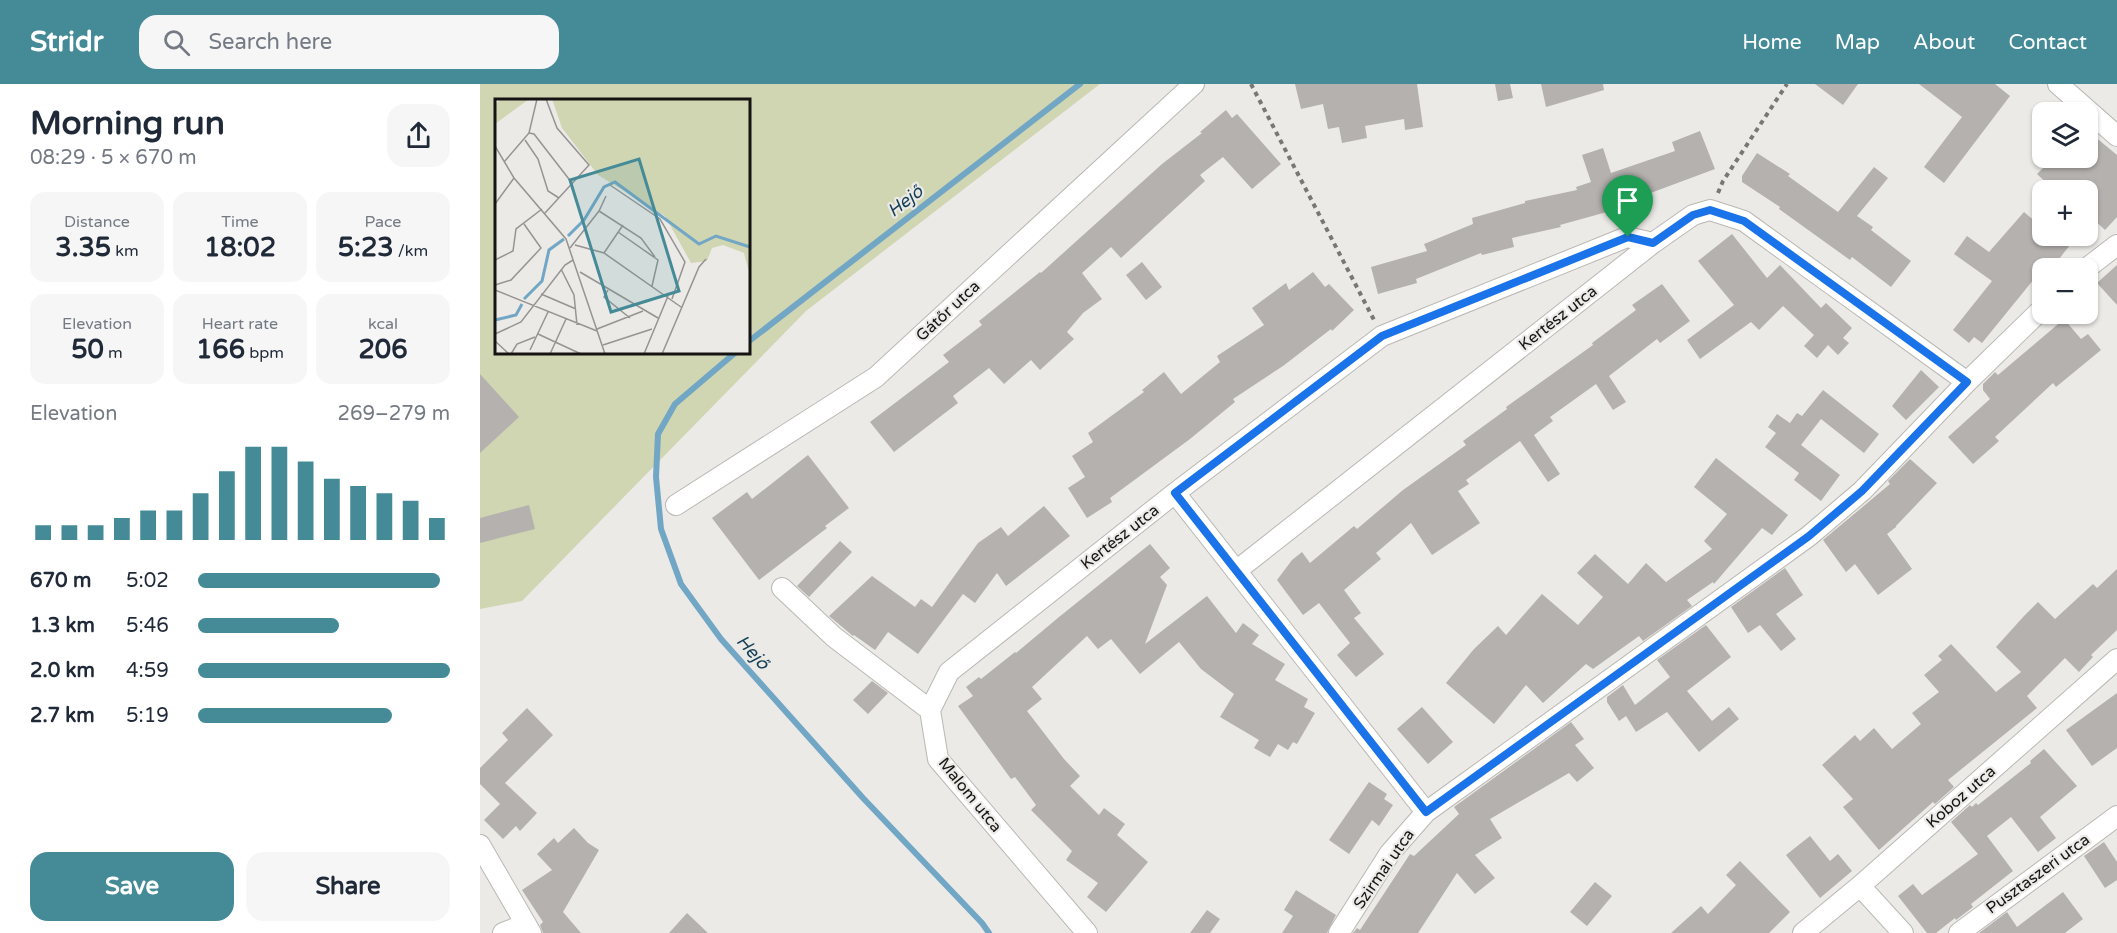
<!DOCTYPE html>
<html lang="en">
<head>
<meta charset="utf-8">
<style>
  body { margin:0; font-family:"Varela Round",sans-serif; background:#f6f6f7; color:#1f2937; height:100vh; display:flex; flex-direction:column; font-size:22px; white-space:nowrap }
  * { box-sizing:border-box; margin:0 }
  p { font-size:20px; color:#747a83 }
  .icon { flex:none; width:33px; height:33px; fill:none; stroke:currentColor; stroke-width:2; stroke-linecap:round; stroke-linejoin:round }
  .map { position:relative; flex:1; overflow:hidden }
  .panel { display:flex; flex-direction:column; background:#fff; width:480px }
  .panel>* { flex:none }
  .tools { position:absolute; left:1552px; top:18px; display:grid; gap:12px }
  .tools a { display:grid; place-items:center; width:66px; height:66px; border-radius:12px; background:#fff; box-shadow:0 2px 4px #0004; font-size:30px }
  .pin { position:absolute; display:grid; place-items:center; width:51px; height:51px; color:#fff; margin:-62px -26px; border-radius:50% 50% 50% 0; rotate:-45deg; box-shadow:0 0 6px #0007 }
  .pin .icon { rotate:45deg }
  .round { display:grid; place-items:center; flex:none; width:63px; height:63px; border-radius:18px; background:#f6f6f7 }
  .head { display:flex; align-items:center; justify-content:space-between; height:102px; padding:0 30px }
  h1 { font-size:33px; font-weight:800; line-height:45px }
  .figures { display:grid; grid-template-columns:repeat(3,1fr); gap:9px; height:102px; padding:6px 30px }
  .figures div { display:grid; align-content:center; border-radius:15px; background:#f6f6f7; text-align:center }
  .figures b { font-size:26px; font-weight:800 }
  .figures small { font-size:16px; font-weight:400 }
  .figures p { font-size:16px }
  .chart { height:168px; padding:12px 30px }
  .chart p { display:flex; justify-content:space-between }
  .chart svg { width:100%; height:108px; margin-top:6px; stroke:#458b97; stroke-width:6 }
  .cta { display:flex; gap:12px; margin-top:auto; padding:12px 30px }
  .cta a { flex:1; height:69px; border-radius:18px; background:#458b97; color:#fff; font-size:24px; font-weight:800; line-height:69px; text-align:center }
  .cta a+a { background:#f6f6f7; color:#1f2937 }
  ul { padding:0 30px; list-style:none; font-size:20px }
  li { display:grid; grid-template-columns:96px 72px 1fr; align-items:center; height:45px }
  li i { height:15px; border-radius:8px; background:#458b97 }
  header { display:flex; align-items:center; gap:36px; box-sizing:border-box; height:84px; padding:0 30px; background:#458b97; color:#fff }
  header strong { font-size:28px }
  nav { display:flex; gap:33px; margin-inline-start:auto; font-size:21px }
  .search { width:420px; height:54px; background:#f6f6f7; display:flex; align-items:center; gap:15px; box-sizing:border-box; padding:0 21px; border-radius:18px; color:#747a83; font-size:22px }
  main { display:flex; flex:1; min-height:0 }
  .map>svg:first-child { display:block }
</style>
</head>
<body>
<header>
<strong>Stridr</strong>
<div class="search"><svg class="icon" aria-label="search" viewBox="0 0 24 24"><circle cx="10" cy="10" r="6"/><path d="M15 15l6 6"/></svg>Search here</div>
<nav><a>Home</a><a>Map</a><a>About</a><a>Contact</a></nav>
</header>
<main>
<section class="panel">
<div class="head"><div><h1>Morning run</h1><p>08:29 · 5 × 670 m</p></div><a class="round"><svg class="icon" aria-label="share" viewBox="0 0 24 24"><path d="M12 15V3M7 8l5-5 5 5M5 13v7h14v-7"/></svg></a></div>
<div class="figures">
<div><p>Distance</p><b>3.35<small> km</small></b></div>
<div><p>Time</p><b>18:02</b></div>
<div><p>Pace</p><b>5:23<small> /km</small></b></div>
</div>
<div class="figures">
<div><p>Elevation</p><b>50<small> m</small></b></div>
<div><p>Heart rate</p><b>166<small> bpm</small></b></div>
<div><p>kcal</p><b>206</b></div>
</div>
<div class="chart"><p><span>Elevation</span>269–279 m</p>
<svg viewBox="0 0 160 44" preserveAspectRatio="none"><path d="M5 44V38M15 44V38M25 44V38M35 44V35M45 44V32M55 44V32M65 44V25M75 44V16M85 44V6M95 44V6M105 44V12M115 44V19M125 44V22M135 44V25M145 44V28M155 44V35"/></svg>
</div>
<ul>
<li><b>670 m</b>5:02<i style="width:96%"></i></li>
<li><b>1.3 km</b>5:46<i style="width:56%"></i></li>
<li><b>2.0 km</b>4:59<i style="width:100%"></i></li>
<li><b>2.7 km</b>5:19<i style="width:77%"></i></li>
</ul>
<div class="cta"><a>Save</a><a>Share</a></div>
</section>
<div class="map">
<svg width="1637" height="849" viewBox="0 0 1637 849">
  <rect width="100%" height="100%" fill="#eceae7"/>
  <path fill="#d0d5b2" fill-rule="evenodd" d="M0 0H620L326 227 42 517 0 525ZM16 16H268V268H16Z"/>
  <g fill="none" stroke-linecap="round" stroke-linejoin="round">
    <path stroke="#71a6c5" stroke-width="6" d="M268 258 600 0
      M256 268 195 320 178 350 176 393 181 445 201 500 241 555 383 714 502 839 509 849"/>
  </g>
  <path fill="#b4b1af" d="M815 0H937L943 43 925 46 924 35 885 42 887 54 862 59 859 43 848 45 843 20 821 25Z
    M1015 0H1030L1033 14 1018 17Z
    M1061 0H1123L1124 6 1066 23Z
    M1335 0H1378L1363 21Z
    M1439 0H1515L1530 12 1464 99 1444 83 1482 33Z
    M746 26 752 34 757 30 801 80 772 105 743 73 720 91 725 97 641 174 631 163 602 189 622 215 603 229 587 248 594 255 560 286 551 276 524 300 509 284 473 312 478 319 414 368 390 338 469 278 463 271 502 241 499 237 560 188 561 189 682 80 722 49 720 48Z
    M1220 47 1235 85 1133 123 1134 126 1080 141 1081 143 1032 154 1034 163 1002 171 1001 169 936 195 937 199 898 210 891 183 947 167 944 160 993 140 992 134 1045 119V117L1097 106 1096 103 1111 98 1102 71 1123 64 1131 89 1195 67 1192 58Z
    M1608 47 1637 71V133L1625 146 1608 130V106H1574L1557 90 1573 74H1608Z
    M1277 69 1310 90 1308 92 1358 128 1394 83 1408 94 1377 132 1393 143 1391 146 1431 177 1411 203 1372 173 1370 176 1299 125 1300 123 1262 98V92Z
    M1544 128 1563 144V152H1597L1572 184H1563L1502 259 1494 253 1489 259 1473 246 1512 197 1474 170 1487 152 1509 168Z
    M1252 150 1287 194 1300 181 1341 224 1346 219 1372 244 1363 254 1369 259 1358 271 1348 261 1337 274 1324 262 1334 251 1303 222 1279 246 1271 238 1220 275 1207 256 1254 221 1218 177Z
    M662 178 682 203 666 216 646 191Z
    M1637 181V221L1617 199Z
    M833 188 845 203 849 200 874 226 852 247 851 245 803 282 753 315 755 318 710 355 630 414 632 418 607 434 588 404 605 393 592 372 613 358 608 349 664 308 662 306 684 288 701 310 740 278 737 272 784 241 772 224 806 199 809 206Z
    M1182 200 1210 237 1180 259 1177 255 1129 292 1146 318 1133 326 1116 300 1070 333 1073 337 1054 351 1080 390 1068 398 1040 357 986 396 989 400 978 407 1000 439 952 471 931 439 896 469 901 475 864 506 881 529 874 534 904 570 876 593 857 571 870 559 839 519 823 531 797 496 812 476 822 468 830 479 874 442 877 445 923 406 986 361 983 357 1027 325 1026 323 1113 261 1112 259 1156 226 1152 221Z
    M1584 235 1601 255 1608 250 1621 266 1576 303 1573 299 1515 353 1519 357 1493 380 1468 353 1510 315 1503 306V300L1515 288 1518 291Z
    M1441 286 1459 303 1426 336 1412 322Z
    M0 290 39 333 0 369Z
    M1343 306 1399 350 1384 369 1341 335 1321 361 1360 391 1341 417 1314 396 1319 389 1285 363 1296 349 1288 343 1297 330 1310 339 1317 329 1322 332Z
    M328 371 369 424 345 442 347 444 279 496 232 434 267 408 272 415Z
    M1236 374 1308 431 1292 451 1282 444 1234 500 1233 498 1207 516 1212 522 1163 557 1159 552 1113 585 1106 580 1063 619 1046 601 1014 640 966 599 994 565 1018 542 1026 551 1062 510 1098 541 1123 513 1097 489 1115 470 1148 500 1166 479 1186 498 1232 465 1224 457 1247 430 1214 403Z
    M1430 375 1457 399 1416 442V443L1407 450 1432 485 1398 511 1375 480 1366 488 1343 456 1410 400 1408 397Z
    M49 421 55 445 0 459V434Z
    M564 422 590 452 526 502 517 489 495 519 483 510 438 570 408 548 395 566 374 551 373 552 349 532 392 492 435 523 441 515 452 523 498 459 521 443 528 452Z
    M360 457 372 468 329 513 317 502Z
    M670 460 690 484 680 493 687 501 665 560 727 512 756 549 763 539 779 551 772 560 805 580 795 596 828 615 824 623 835 629 817 660 813 658 808 666 798 660 790 673 774 664 779 656 740 633 754 610 721 585 699 558 660 590 631 555 618 565 607 552 552 603 562 615 547 627 584 675 600 692 590 702 619 731 624 724 645 740 637 751 668 778 626 828 607 813 618 799 586 776 592 767 551 726 556 721 535 693 531 695 478 622 493 612 486 603 499 593 501 595 535 568 536 569 579 533Z
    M1305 484 1323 511 1296 530 1316 555 1301 567 1280 541 1268 549 1251 523Z
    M1637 485V546L1611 571 1613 573 1599 588 1585 574 1547 612 1557 624 1468 696 1474 703 1455 720 1453 718 1399 766 1363 723 1373 715 1342 681 1375 651 1380 657 1394 644 1412 665 1441 640 1432 629 1459 608 1444 591 1462 576 1458 572 1471 560 1516 608 1541 588 1516 563 1544 532 1558 518 1575 535 1613 500 1617 504Z
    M1226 541 1251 573 1207 607 1232 637 1249 623 1259 635 1219 668 1187 628 1156 648 1146 632 1139 637 1127 618V613L1143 601 1155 621 1190 593 1177 576Z
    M392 597 408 609 388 630 373 616Z
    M1637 609V664L1612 682 1586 646Z
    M942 623 973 658 948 680 917 645Z
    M47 624 73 651 25 699 57 729 40 747 36 742 23 755 4 736 20 720 0 700V684L28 656 22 649Z
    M1091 638 1104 655 1095 661 1114 684 1097 698 1089 689 1010 735 1022 754 995 771 1015 794 995 810 977 789 938 849H873L877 844 880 846 930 770 934 772 979 730 974 723Z
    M1564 665 1597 702 1560 733 1576 754 1558 768 1531 733 1507 752 1533 787 1491 820 1493 823 1476 836 1475 834 1456 849H1447L1418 812 1433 800 1442 811 1498 770 1471 738 1490 721 1492 723 1496 719 1498 721 1551 679 1550 677Z
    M889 698 907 710 904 715 913 721 899 742 892 736 869 770 849 756Z
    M94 744 108 759 119 766 83 828 101 849H63L60 841 63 838 42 806 72 786 57 770 74 754 78 759Z
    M1330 752 1350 777 1358 770 1372 787 1340 814 1306 771Z
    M1624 758 1637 778V796L1625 804 1604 772Z
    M1260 777 1310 828 1289 849H1191L1221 822 1228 830 1256 801 1246 791Z
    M1115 798 1132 812 1107 842 1090 828Z
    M816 806 856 831 847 849H802L813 832 804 826Z
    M1583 808 1603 835 1585 849H1499L1527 828 1537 843Z
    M727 826 740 835 730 849H710Z
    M207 829 228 849H189Z"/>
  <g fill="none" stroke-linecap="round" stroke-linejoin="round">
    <defs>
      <path id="street" d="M1578 0 1637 52
        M1607 184 1637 161
        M695 409 946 728
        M196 421 396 293 714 0
        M756 487 1173 159 1213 131 1230 126 1264 137 1487 298
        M302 504 354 553 450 626 458 675 607 849
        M450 626 469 588 695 409 902 252 1147 153 1173 159
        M0 761 51 849
        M1380 802 1423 849
        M23 849 46 840
        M859 849 910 769 946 728 1329 452 1382 407 1487 298 1563 224
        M1323 849 1380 802 1637 575
        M1479 849 1637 732"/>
    </defs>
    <use href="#street" stroke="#b9b8b4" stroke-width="22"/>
    <path stroke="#797775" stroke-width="4" stroke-dasharray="4.5 4.5" stroke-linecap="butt" d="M771 0 894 236
      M1238 109 1243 97 1307 0"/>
    <use href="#street" stroke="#fff" stroke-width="20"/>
  </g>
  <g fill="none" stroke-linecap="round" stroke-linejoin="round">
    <defs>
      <path id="route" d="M1230 126 1264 137 1487 298 1382 407 1329 452 946 728 695 409 902 252 1148 153 1173 159 1213 131Z"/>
    </defs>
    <use href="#route" stroke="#fff" stroke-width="12"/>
    <use href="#route" stroke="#1a73e8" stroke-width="8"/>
  </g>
  <g text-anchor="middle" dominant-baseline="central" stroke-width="4.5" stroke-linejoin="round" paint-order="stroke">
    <g font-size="16" fill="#151413" stroke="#eceae7">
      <text transform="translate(468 227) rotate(-43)">Gátőr utca</text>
      <text transform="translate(1078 234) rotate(-38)">Kertész utca</text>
      <text transform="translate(640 453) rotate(-38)">Kertész utca</text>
      <text transform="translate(490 711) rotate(51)">Malom utca</text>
      <text transform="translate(1481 713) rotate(-41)">Koboz utca</text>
      <text transform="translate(904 785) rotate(-55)">Szirmai utca</text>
      <text transform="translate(1558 790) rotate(-36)">Pusztaszeri utca</text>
    </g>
    <g font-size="18" font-style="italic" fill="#133f56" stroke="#eceae7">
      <text transform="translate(425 117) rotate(-38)">Hejő</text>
      <text transform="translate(273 568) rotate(48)">Hejő</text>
    </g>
  </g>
  <g transform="translate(15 15)">
    <rect width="255" height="255" fill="#eceae7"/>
    <path d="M7 0H34L0 25V5ZM57 0H255V177L249 154 228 146 217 149 212 162 196 164 170 117 103 76 67 29Z" fill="#d0d5b2"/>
    <path fill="none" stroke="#71a6c5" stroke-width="3" d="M73 137 89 121 109 88 120 83 204 145 221 137 255 148M29 200 47 182 54 151 69 140M0 221 21 216 27 205"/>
    <path fill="none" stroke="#969492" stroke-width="1.5" d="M34 34 39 35 77 84M30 41 43 60 53 92 64 99M0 47 19 79 71 140 110 255M9 63 34 34 42 0M115 86 165 120 190 163 177 200M0 105 19 79M104 112 146 139 160 158M50 114 94 66 62 29 51 0M123 133 163 161 157 187M80 146 109 154 186 208M75 149 104 112 111 97M109 154 128 126M0 161 18 152 21 130 47 110M66 170 79 196 82 226M85 173 163 219M0 186 16 181 46 149 29 125M0 191 102 232M113 191 109 198 135 219M46 195 81 210M102 230 148 212M0 235 26 223 70 166 78 161M43 235 86 255M0 242 14 255M108 246 157 230M35 251 53 213M16 255 22 245 40 238M55 255 71 220M149 255 173 197M167 255 204 168 211 160"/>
    <path fill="#458b97" fill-opacity="0.15" stroke="#458b97" stroke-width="3" d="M144 60 184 192 116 213 75 81Z"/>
    <rect width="255" height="255" fill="none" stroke="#151413" stroke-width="3"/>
  </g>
</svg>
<div class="tools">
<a><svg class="icon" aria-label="layers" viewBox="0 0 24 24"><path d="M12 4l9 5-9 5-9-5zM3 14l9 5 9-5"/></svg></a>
<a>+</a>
<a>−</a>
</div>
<div class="pin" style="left:1148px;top:153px;background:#1e9e55"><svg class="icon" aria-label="arrive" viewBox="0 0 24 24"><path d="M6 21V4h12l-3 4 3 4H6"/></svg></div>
</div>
</main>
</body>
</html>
